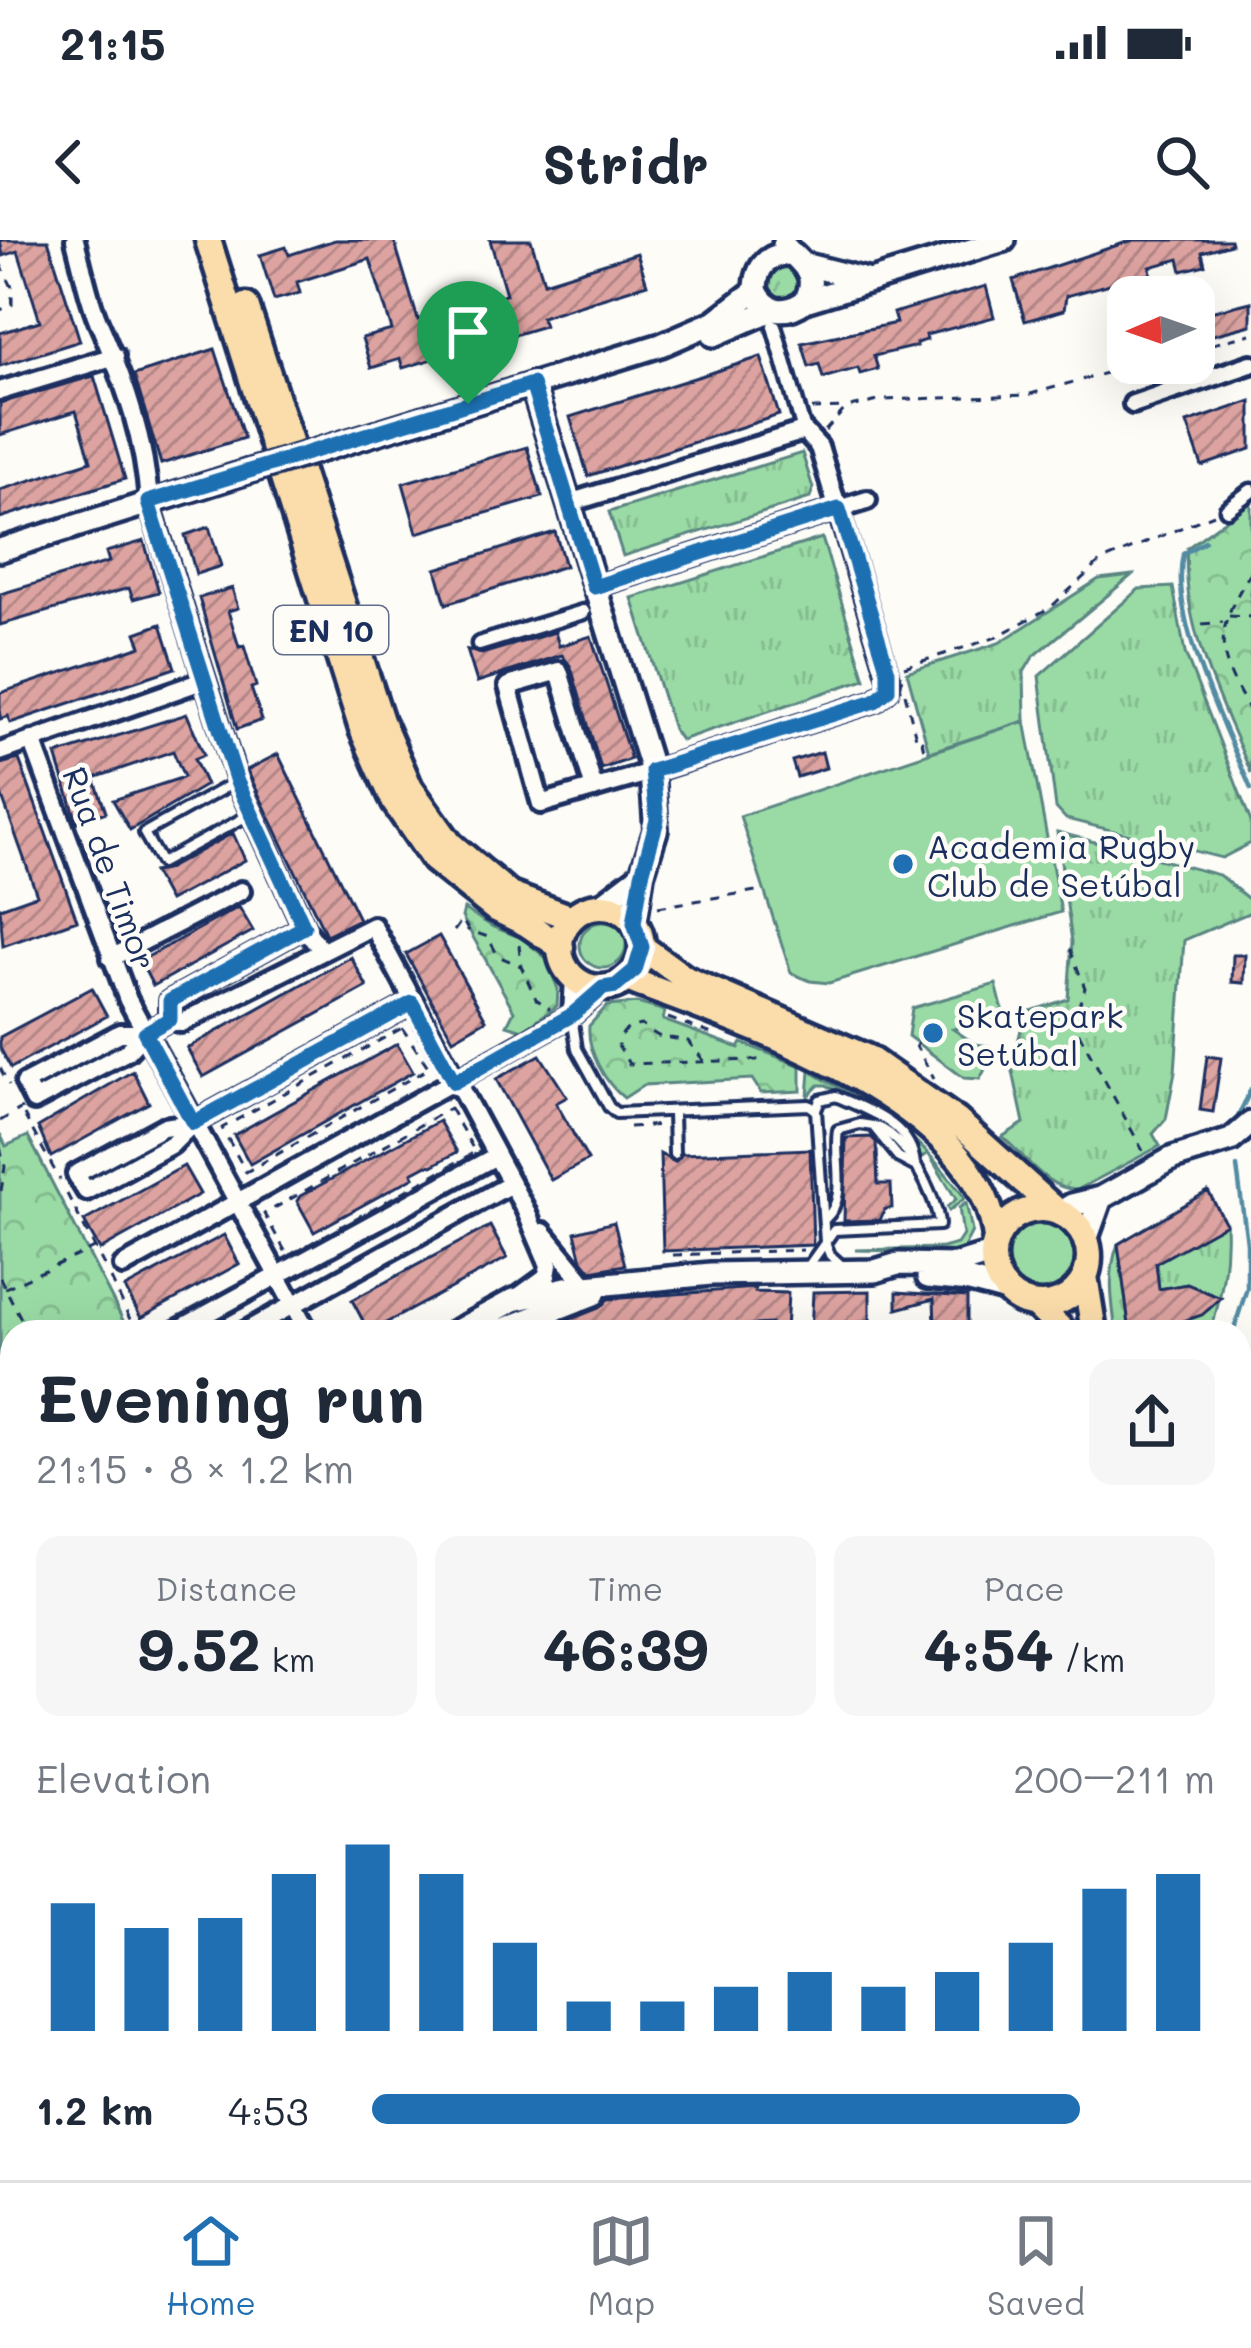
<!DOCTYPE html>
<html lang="en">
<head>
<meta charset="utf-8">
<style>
  body { margin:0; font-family:Mali,sans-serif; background:#f6f6f7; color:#1f2937; height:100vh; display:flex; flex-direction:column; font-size:45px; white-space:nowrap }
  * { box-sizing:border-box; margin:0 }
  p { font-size:39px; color:#747a83 }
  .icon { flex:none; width:66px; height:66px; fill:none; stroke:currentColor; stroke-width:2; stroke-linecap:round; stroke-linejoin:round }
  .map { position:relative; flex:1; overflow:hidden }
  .sheet { position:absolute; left:0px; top:1080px; width:1251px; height:861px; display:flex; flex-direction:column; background:#fff; border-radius:36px 36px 0 0; box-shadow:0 12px 48px #0002 }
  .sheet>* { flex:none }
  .needle { width:78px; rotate:268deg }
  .buttons { position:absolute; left:1107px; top:36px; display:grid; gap:24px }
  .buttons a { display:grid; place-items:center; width:108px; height:108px; border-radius:24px; background:#fff; box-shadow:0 12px 48px #0002; font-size:60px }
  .pin { position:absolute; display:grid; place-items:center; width:102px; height:102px; color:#fff; margin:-123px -51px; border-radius:50% 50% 50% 0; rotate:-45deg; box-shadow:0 0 12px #0007 }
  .pin .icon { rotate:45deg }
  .round { display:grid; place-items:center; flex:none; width:126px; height:126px; border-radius:24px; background:#f6f6f7 }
  .head { display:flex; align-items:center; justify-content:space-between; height:204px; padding:0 36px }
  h1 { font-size:66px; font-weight:700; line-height:90px }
  .stats { display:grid; grid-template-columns:repeat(3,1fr); gap:18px; height:204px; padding:12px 36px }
  .stats div { display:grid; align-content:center; border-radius:24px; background:#f6f6f7; text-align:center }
  .stats b { font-size:60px; font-weight:700 }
  .stats small { font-size:33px; font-weight:400 }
  .stats p { font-size:33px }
  .chart { height:336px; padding:24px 36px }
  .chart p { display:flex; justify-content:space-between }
  .chart svg { width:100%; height:216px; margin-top:12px; stroke:#1f6fb2; stroke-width:6 }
  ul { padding:0 36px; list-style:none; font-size:39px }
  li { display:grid; grid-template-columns:192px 144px 1fr; align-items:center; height:90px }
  li i { height:30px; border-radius:15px; background:#1f6fb2 }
  .status { display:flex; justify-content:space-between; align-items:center; height:84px; padding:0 60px; background:#fff; direction:ltr }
  .status svg { height:33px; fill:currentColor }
  header { display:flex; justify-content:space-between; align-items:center; height:156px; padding:0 36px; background:#fff; font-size:54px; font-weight:700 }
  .dock { display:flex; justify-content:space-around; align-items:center; height:168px; border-top:3px solid #e0e1e3; background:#fff; font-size:33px; color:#747a83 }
  .dock a { display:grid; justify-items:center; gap:6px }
  .dock .active { color:#1f6fb2 }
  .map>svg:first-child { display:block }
</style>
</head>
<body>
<div class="status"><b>21:15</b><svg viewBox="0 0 49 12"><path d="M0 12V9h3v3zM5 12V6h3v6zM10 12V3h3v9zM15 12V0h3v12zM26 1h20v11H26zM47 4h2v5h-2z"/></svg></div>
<header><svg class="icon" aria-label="back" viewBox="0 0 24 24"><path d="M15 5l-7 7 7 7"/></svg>Stridr<svg class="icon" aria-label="search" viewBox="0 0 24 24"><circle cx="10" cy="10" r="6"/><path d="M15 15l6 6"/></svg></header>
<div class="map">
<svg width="1251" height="1940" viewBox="0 0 1251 1940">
  <defs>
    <pattern id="grass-tufts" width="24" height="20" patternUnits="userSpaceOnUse" patternTransform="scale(3)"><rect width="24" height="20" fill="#9adba5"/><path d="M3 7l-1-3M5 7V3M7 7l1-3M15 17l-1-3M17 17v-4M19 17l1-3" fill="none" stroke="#84bc90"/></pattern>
    <pattern id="forest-firs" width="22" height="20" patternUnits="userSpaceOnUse" patternTransform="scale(3)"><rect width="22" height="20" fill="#9adba5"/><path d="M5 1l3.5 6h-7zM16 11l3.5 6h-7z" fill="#84bc90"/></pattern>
    <pattern id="park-crowns" width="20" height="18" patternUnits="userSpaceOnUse" patternTransform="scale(3)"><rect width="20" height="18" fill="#9adba5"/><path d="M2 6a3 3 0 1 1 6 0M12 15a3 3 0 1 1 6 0" fill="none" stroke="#84bc90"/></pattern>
    <pattern id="building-hatch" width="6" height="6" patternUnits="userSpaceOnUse" patternTransform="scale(3)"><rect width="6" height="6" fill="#dda3a0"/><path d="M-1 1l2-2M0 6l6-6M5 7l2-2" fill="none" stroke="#b28586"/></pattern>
  </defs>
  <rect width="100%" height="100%" fill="#fdfcf7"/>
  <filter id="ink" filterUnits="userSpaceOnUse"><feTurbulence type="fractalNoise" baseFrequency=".00833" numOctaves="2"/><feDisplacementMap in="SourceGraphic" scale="24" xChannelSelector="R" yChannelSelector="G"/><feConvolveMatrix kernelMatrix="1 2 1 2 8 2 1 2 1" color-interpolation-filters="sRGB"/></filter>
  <g filter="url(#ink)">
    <path fill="url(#grass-tufts)" stroke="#5a8582" stroke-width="3" d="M765 42a18 18 0 1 1 36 0a18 18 0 1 1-36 0Z
      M802 213 813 248 810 258 623 316 609 272Z
      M822 298 865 439 681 500 673 489 632 358Z
      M1132 335 1033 417 1024 432 1025 481 929 512 907 432 999 403 1099 339Z
      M1173 347 1185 413 1251 582V603L1222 618 1066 579 1056 568 1039 436 1139 349Z
      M1057 592 1219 635 1251 661V672L1184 700 1175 832 1166 879 1153 894 1160 906 1077 950C1045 949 1026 916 1002 897L1024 883 1012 827 1025 773 1068 759 1072 702Z
      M1226 984C1228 1023 1221 1055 1211 1092H1163L1162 1082C1186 1083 1205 1077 1220 1058L1187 1044 1159 1049 1156 1023Z
      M1118 1004 1130 1092H1116C1112 1062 1107 1033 1118 1004Z
      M0 1448 12 1471V1525L0 1531Z
      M1239 1806 1251 1822V1903L1239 1923Z
      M364 1929H514L518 1940H361Z
      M789 1929H921L924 1940H776Z
      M949 1929H1236L1229 1940H928L949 1934Z"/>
    <path fill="url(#forest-firs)" stroke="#5a8582" stroke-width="3" d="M12 1684V1929H187L186 1940H0V1693Z
      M267 1929H364L361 1940H275Z
      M571 1929H655L639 1940H576Z"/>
    <path fill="url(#park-crowns)" stroke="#5a8582" stroke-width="3" d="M1251 261V533C1221 461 1181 388 1187 308Z
      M464 669 493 687 522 698 545 717 558 749 557 766 523 790 507 785 514 771 462 677Z
      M637 763 665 771 663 780 739 808 742 803 801 826V851L761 853 752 839 644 845 624 858C605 843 587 811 589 786L607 766Z
      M0 894 6 906 28 896 129 1092H12V1133L0 1137Z"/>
    <path fill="#9adba5" stroke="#5a8582" stroke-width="3" d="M1025 481 1061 672 829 743 810 741 791 733 740 576Z
      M580 705a23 23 0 1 1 46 0a23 23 0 1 1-46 0Z
      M996 744 1004 775 953 789 975 804 990 806 993 814 980 839 964 838 908 796 912 768Z
      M810 831C883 873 914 889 965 958L949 971 947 967 956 959 928 913 921 919C902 880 864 865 826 845H819L808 856Z
      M966 963 972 991 964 1008 952 1012 855 1010 942 1008 957 1004 963 995 959 968Z
      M1004 1018a36 36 0 1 1 72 0a36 36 0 1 1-72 0Z"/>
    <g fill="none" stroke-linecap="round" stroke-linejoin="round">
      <path stroke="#528ba3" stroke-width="4.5" d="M1205 301 1183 314C1169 382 1225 486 1251 549
        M1235 883 1251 849
        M1233 1092 1247 1048V1003L1237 927
        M506 1929 513 1940"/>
    </g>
    <path fill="url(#building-hatch)" stroke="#1b2f5e" stroke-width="3" d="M0 0H48L80 101 0 126V93L40 81 18 11 3 16Z
      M335 0H394L418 80 506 54 490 0H531L544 42 637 13 647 44 541 77 544 86 403 128 400 119 371 128 362 98 392 90 370 19 297 42 300 53 274 60 260 15 286 7 289 15Z
      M1133 0H1230L1231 4 1202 12 1205 25 1182 31 1179 19 1150 27 1151 34 1144 36 1145 40 1123 47 1121 41 1066 56 1064 70 1025 81 1013 40Z
      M986 46 994 77 926 95 927 100 916 103 917 106 874 116 878 129 860 134 858 128 823 138 819 124 809 127 802 103 896 83 893 73Z
      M1251 62V85L1194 100V76Z
      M215 109 244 198 161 224 134 135Z
      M761 117 779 175 588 236 570 177Z
      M94 136 125 239 0 278V250L91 221 76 171 0 195V163Z
      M1251 161V209L1202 226 1187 183Z
      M527 207 542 257 417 293 403 243Z
      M209 287 221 326 196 334 185 295Z
      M555 292 565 326 446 364 436 329Z
      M144 301 159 352 133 359 129 348 0 385V354L109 322 106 312Z
      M232 348 238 368 228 371 239 407 244 406 256 446 251 448 262 480 237 489 199 358Z
      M161 384 175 428 10 483 8 476 0 479V453L141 406 136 393Z
      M555 392 559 406 591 396 631 519 601 529 571 427 562 415 477 442 467 410 482 414Z
      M187 474 204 515 194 519 206 545 130 590 113 560 184 537 173 511 94 538 106 572 77 582 56 515Z
      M822 512 826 528 797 537 792 521Z
      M278 514 359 679 326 695 247 530Z
      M19 519 77 680 3 706 0 668 37 655 0 551V524Z
      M233 593 245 620 169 661 153 632 165 630Z
      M239 667 253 691 153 746 140 721Z
      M439 696 486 780 453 799 406 714Z
      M1233 715H1245L1244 743 1232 742Z
      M351 717 367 747 203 837 187 808Z
      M92 748 107 776 11 828 0 808V797Z
      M397 804 413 832 250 924 234 895Z
      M540 815 567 857 556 863 588 920 551 940 496 839Z
      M1207 816 1221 818 1213 872 1200 870Z
      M133 831 149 863 51 917 38 887Z
      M439 881 457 912 432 926 427 925 412 933 414 937 314 992 297 961 300 956Z
      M871 897 876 902 878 944H891L892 968 885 969 880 980 844 981 846 898Z
      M810 909 813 1005 663 1011 660 914 675 922 682 914Z
      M184 926 200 954 100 1010 84 981Z
      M1208 951 1226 984 1156 1023 1159 1049 1187 1044 1221 1058 1202 1075 1177 1083 1162 1082 1163 1092H1130L1118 1004Z
      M614 982 625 1025 591 1031 582 1020 575 992Z
      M490 986 507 1018 369 1092 352 1060Z
      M224 995 239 1024 141 1078 125 1048Z
      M755 1048V1052L788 1053 786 1092H771V1084L691 1088V1083L619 1092H538L599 1068 608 1059Z
      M870 1051V1080L811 1092 813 1052Z
      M897 1052 967 1057V1084L935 1085 934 1059 897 1069Z
      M12 1224V1252L0 1256V1229Z
      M1251 1272V1300L1239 1303V1275Z
      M1239 1368H1244L1251 1397V1415L1239 1418Z"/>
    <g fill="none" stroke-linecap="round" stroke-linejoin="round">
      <defs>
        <path id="service" d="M237 541 144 593 161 623 249 575
          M572 776 577 809 609 867 616 873 809 865 816 870 825 1002 830 1015 840 1024
          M816 870 820 860 836 856C869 871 912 884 915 925
          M673 872 674 914
          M825 979C849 958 833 919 838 890L860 884 873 886 899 918 914 926
          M807 1028 834 990 939 985C938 957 902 890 873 886
          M1239 1314 1251 1311
          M1239 1326 1247 1324
          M1235 1936 1251 1914"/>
        <path id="pedestrian" d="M774 86 804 191
          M1227 269 1251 251
          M479 404 583 372"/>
        <path id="minor" d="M75 0C83 30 89 62 102 90 126 146 145 201 149 262L237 541 304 687 321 710
          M0 151 115 116
          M1133 164 1251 124
          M569 263 804 191 819 207 890 441 888 450 875 461 634 537 541 564 508 446 559 431 594 549
          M594 347 867 260
          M32 500 128 760 308 1092
          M0 512 205 440
          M304 687 170 761V779L181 783 373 686 525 969 549 1025 547 1036 518 1057
          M111 718 241 651
          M572 775 574 738
          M145 793H120L25 843 34 861 128 811 145 793 170 779
          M193 883 163 887 76 934 86 951 172 904 193 883 412 763
          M543 992 588 1047
          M123 1026 572 775 603 748
          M174 1092 496 916
          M244 1092 511 944
          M1239 1220 1251 1224
          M1239 1477 1251 1475
          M1239 1591 1251 1592
          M0 1664 12 1654
          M1239 1691 1251 1700"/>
        <path id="tertiary" d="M784 5C801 25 820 32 805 61
          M792 14C769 13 756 26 756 50 766 73 786 75 805 61L1004 0
          M807 25 870 41
          M714 95 774 69
          M532 144 652 531 656 590 642 634 635 683
          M324 209 661 105 714 82 756 50
          M0 310 247 232
          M600 666 642 634
          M1059 973 1072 965 1101 958 1173 918 1231 900 1251 883
          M1085 1003 1101 958
          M928 1037 970 1041 1008 1051
          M455 1092 514 1060 566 1048 711 1034 875 1031 898 1024 955 1025 994 1013
          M497 1092 594 1054
          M0 1289 12 1286"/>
        <path id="primary" d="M208 0 362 489 395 563 434 620 494 668 527 684 561 707
          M246 66 381 481 410 548 450 604 510 655 572 678
          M560 707a41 41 0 1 1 82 0a41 41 0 1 1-82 0Z
          M642 707 686 739 868 818 956 880 1059 973
          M627 739C740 783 979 857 996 998
          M993 1017a48 48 0 1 1 96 0a48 48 0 1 1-96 0Z
          M1085 1036 1094 1092
          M1037 1066 1064 1092
          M1239 1348 1251 1345
          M531 1929 536 1940"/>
      </defs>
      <use href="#service" stroke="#1b2f5e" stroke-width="16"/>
      <use href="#pedestrian" stroke="#1b2f5e" stroke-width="21"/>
      <use href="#minor" stroke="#1b2f5e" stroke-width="26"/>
      <use href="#tertiary" stroke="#1b2f5e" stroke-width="30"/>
      <use href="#primary" stroke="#1b2f5e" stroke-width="33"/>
      <path stroke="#1b2f5e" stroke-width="3" stroke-dasharray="9 9" stroke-linecap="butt" d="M0 23 12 47V65L0 70
        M1194 109 1251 94
        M812 169 844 168
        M825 191 846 168 883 160 1027 155 1142 123
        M1251 332C1214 391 1214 412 1251 472
        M1229 376 1251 377
        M1202 384 1223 382
        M904 427 994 398 1051 367 1100 322 1214 274
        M905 453 917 502 922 501 925 514
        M658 667 762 650
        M454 691 462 680 468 690 488 697 498 716 521 726 536 759 550 769
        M519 705 521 725
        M1070 709 1085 748 1073 782 1143 911
        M668 778 715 795
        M402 788 429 828 246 932 222 888Z
        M918 803 916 806 934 839
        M704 821 688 801 658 796 641 785C626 788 621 791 618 806L629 824 757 820 756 812
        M0 828 9 845
        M450 868 475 912 288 1016 264 974Z
        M24 875 60 940
        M0 881 22 868
        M629 887 663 885
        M0 907 5 927 0 957
        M877 910 878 944
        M1251 915V916
        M67 954 107 1031
        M673 1015 803 1010
        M0 1038 28 1092
        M111 1039 136 1092
        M5 1048 94 1008
        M755 1929 763 1940
        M888 1929 894 1940
        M1009 1929 1014 1940
        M1082 1932 1093 1940"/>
      <use href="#service" stroke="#fdfcf7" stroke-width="8"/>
      <use href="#pedestrian" stroke="#fdfcf7" stroke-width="12"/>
      <use href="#minor" stroke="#fdfcf7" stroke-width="16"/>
      <use href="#tertiary" stroke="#fdfcf7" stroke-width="21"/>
      <use href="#primary" stroke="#fbddab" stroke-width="24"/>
      <defs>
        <path id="tertiary-bridge" d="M247 232 324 209"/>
      </defs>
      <use href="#tertiary-bridge" stroke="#1b2f5e" stroke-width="30" stroke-linecap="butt"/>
      <use href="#tertiary-bridge" stroke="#fdfcf7" stroke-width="21"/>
    </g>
  </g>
  <g fill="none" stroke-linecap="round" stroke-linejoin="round" filter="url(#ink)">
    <defs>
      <path id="route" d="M532 144 594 347 839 269 888 431V450L875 461 652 531 657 580 642 634 634 683 642 707 635 730 616 746 603 748 572 775 454 842 412 763 193 883 145 793 170 779V761L304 687 237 542 148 262Z"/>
    </defs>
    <use href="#route" stroke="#fff" stroke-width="24"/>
    <use href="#route" stroke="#1f6fb2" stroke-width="15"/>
  </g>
  <g fill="#1f6fb2" stroke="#fdfcf7" stroke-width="4.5">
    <circle cx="903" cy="624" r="12"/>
    <circle cx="933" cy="793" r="12"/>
  </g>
  <g text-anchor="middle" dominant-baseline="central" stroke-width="9" stroke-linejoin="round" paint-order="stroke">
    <rect fill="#fdfcf7" stroke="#5f6c8c" stroke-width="3" x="274" y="366" width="114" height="48" rx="9"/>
    <g font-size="30" font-weight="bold" fill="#1b2f5e">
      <text x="331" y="390">EN 10</text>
    </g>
    <g font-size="33" fill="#1b2f5e" stroke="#fdfcf7" text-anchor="start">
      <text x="927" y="605">Academia Rugby<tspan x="927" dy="38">Club de Setúbal</tspan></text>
      <text x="957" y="774">Skatepark<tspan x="957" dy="38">Setúbal</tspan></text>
    </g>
    <g font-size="33" fill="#1b2f5e" stroke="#fdfcf7">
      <text transform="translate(111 628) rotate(70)">Rua de Timor</text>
    </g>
  </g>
</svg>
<div class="buttons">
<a><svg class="needle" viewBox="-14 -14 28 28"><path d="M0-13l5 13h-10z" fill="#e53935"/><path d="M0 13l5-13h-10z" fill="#747a83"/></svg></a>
</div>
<div class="pin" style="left:468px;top:164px;background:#1e9e55"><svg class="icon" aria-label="arrive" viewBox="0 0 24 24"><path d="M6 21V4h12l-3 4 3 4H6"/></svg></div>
<section class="sheet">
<div class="head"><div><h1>Evening run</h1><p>21:15 · 8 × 1.2 km</p></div><a class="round"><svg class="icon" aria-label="share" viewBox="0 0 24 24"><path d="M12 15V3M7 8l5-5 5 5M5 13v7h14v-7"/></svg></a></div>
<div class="stats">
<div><p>Distance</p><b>9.52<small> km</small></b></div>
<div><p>Time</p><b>46:39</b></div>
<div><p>Pace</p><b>4:54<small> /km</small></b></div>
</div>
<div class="chart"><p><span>Elevation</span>200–211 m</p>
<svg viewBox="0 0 160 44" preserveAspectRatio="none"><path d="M5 44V18M15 44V23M25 44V21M35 44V12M45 44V6M55 44V12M65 44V26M75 44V38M85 44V38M95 44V35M105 44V32M115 44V35M125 44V32M135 44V26M145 44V15M155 44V12"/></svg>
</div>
<ul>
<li><b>1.2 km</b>4:53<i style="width:84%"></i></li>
</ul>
</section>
</div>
<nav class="dock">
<a class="active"><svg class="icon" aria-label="home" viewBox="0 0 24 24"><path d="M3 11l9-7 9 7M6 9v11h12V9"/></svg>Home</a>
<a><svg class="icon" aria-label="map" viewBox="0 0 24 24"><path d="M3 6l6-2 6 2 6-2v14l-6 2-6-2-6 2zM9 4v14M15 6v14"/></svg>Map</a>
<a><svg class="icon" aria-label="saved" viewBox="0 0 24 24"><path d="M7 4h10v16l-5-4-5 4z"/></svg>Saved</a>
</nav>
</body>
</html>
